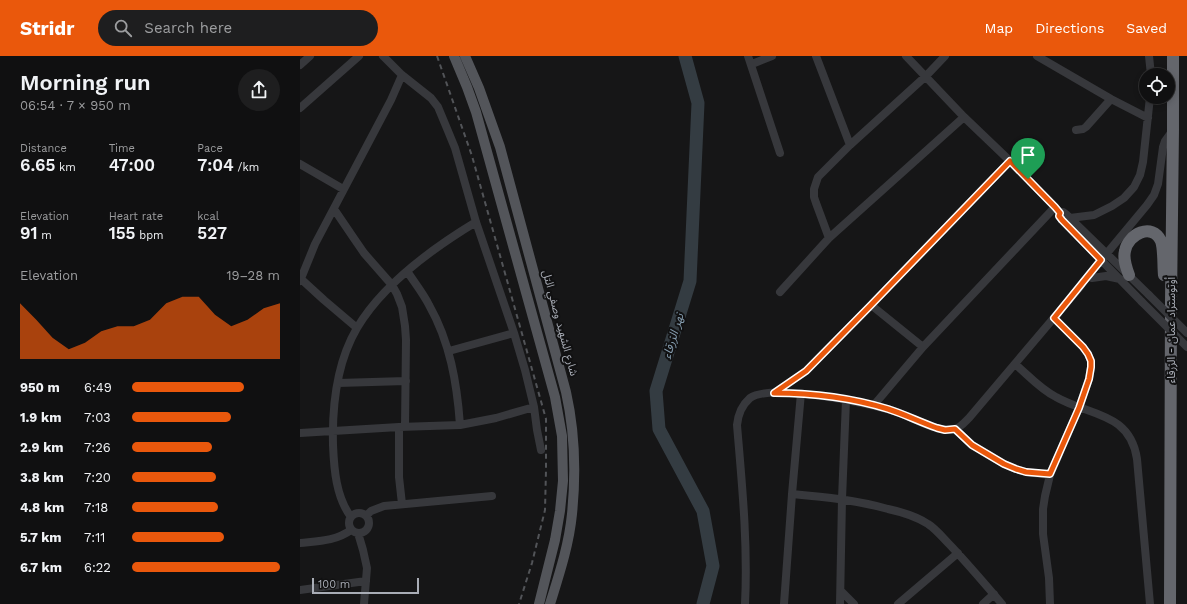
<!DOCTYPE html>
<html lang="en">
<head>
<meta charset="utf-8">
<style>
  body { margin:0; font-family:"Work Sans","Noto Sans Arabic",sans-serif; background:#1e1e1f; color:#f1f3f6; height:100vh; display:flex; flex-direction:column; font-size:15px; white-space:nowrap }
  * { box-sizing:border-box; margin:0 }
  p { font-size:13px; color:#9c9d9f }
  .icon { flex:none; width:22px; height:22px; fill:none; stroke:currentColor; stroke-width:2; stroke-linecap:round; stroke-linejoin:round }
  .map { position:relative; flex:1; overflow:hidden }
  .details { display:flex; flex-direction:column; background:#101011; width:300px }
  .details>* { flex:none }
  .tools { position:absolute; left:839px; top:12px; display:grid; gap:8px }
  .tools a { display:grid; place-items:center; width:36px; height:36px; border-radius:50%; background:#101011; box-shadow:0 2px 6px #0003,0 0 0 1px #303031; font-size:20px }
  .scale { position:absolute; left:12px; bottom:10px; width:107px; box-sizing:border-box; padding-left:4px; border:2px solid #a9adb6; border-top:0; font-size:11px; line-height:14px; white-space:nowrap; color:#a9adb6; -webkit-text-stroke:3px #111112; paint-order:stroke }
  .pin { position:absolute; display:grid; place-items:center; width:34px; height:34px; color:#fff; margin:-41px -17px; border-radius:50% 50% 50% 0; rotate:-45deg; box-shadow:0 0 4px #0007 }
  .pin .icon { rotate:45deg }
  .round { display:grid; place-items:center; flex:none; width:42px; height:42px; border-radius:21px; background:#1e1e1f }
  .head { display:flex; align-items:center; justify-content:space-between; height:68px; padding:0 20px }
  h1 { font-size:22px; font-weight:600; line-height:30px }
  .stats { display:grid; grid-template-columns:repeat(3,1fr); gap:6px; height:68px; padding:4px 20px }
  .stats div { display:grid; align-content:center }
  .stats b { font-size:17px; font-weight:600 }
  .stats small { font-size:11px; font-weight:400 }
  .stats p { font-size:11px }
  .chart { height:112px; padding:8px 20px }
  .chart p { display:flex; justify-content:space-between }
  .chart svg { width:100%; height:72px; margin-top:4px; fill:#ea580c; opacity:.7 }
  ul { padding:0 20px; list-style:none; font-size:13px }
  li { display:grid; grid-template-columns:64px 48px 1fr; align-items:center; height:30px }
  li i { height:10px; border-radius:5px; background:#ea580c }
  header { display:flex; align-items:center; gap:24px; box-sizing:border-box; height:56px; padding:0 20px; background:#ea580c; color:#fff }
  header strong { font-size:19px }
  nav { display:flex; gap:22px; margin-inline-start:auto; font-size:14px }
  .search { width:280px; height:36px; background:#1e1e1f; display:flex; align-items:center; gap:10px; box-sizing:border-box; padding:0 14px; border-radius:22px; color:#9c9d9f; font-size:15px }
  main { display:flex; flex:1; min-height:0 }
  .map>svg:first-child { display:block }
</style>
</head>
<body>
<header>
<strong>Stridr</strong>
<div class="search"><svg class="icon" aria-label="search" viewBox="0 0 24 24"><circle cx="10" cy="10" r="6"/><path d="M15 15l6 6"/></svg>Search here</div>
<nav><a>Map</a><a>Directions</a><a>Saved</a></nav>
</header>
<main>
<section class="details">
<div class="head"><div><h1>Morning run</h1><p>06:54 · 7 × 950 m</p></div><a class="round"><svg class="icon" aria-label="share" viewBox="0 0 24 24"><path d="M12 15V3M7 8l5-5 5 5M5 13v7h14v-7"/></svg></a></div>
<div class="stats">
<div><p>Distance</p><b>6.65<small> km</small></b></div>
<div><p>Time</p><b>47:00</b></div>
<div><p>Pace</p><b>7:04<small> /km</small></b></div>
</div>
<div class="stats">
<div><p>Elevation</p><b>91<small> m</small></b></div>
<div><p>Heart rate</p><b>155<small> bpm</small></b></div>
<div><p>kcal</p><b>527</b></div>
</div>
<div class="chart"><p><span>Elevation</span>19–28 m</p>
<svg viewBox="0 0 160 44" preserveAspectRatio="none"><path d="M0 44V10L10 20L20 31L30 38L40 34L50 27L60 24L70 24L80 20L90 10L100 6L110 6L120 17L130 24L140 20L150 13L160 10V44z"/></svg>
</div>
<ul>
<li><b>950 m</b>6:49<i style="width:76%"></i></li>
<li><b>1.9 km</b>7:03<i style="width:67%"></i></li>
<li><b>2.9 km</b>7:26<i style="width:54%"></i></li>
<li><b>3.8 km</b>7:20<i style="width:57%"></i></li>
<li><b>4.8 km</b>7:18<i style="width:58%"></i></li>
<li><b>5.7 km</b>7:11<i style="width:62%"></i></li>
<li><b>6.7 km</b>6:22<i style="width:100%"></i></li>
</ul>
</section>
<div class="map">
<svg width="887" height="548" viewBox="0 0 887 548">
  <rect width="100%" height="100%" fill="#161617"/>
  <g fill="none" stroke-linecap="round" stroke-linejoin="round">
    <path stroke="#343c42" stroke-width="13" d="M385 0 398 47 390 225 356 335 359 373 403 455 413 510 403 548"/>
    <path stroke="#37383c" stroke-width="8" d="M83 0 102 19 131 42 138 51 148 75 155 92 176 166 214 277 225 314 234 351 237 374 241 394
      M448 0 480 97
      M516 0 550 89
      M606 0 664 61 710 105 755 151 760 157 759 160 762 164 842 246
      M737 0 811 43 848 62
      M849 0 851 19
      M452 8 472 0
      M0 9 10 0
      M0 52 59 0
      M776 74 783 73 786 71 811 43
      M0 108 43 133
      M34 153 53 181 64 197 92 229 97 238 102 251 105 270 106 284 105 371
      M760 157 763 156 767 159 849 239
      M770 162 794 159 812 150 824 142 834 131 840 119 843 106 850 41
      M529 182 516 147 514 141V133L518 121 550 89 626 20 645 0
      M107 215C114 226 123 237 129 249 150 286 157 327 160 369
      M792 222 806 220 820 223
      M1 223 24 244 57 272
      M0 225 15 188 91 44 102 19
      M480 236 529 182 664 61
      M571 249 623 291
      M149 295 214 277
      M715 308C728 319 740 333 756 341 789 360 830 356 837 403L850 548
      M38 327 106 325
      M474 337 506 315 571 249 710 105
      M574 349 623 291 755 151
      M655 373 672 389 704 408 716 413 726 416 750 419
      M0 377 99 371
      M492 438C525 441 556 444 588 453 602 456 616 460 628 468 636 473 643 482 650 489 668 508 685 528 702 548
      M102 448 99 421V371L160 369 196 362 234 351
      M49 467a10 10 0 1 1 20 0a10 10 0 1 1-20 0Z
      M66 460 71 455 84 450 192 440
      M51 461C36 441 34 413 33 389 32 350 37 306 57 272 83 228 133 192 176 166
      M58 477 63 494 67 512 64 548
      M0 487C18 485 36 485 51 474
      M0 534 66 525
      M541 535 554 548
      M445 548C448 488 442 428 437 369 438 359 442 349 450 342 471 327 569 347 594 355 610 360 638 378 655 373 660 372 665 366 669 362L780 231 783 226 847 149 854 139 858 128 863 91 865 85 873 74
      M484 548 492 438 501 337
      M540 548 542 443 546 344
      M598 548 658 497
      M683 548 694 538
      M750 548 749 522 743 478V453L745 440 750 419 779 352 789 323 791 311V305L788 298 783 291 754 262"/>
    <path stroke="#53555a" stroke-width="10" d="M154 0 167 31 176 56 255 341 262 380 263 425 260 455 255 484 239 548
      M165 0 179 32 200 91 266 336C275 376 276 418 272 458 269 489 259 519 250 548"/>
    <path stroke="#64666c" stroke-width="12" d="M829 219C826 211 823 203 825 195 828 178 852 166 861 185 864 193 863 210 864 219
      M870 548 871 246 873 73V0"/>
    <path stroke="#525458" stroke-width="2" stroke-dasharray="5 4" stroke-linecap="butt" d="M137 0 172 100 246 363V414L245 454 232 507 219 548"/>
    <path stroke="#37383c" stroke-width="8" d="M849 239 887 277
      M842 246 887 291"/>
  </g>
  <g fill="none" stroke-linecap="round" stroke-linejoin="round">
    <defs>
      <path id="route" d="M710 105 755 151 760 157 759 160 762 164 801 204 754 262 783 291 788 298 791 305V311L789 323 779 352 750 418 726 416 716 413 704 408 672 389 655 373 645 374 637 372C620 366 604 358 588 353 552 342 511 337 474 337L506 315 571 249Z"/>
    </defs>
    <use href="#route" stroke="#fff" stroke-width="8"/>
    <use href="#route" stroke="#ea580c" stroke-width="5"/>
  </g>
  <g text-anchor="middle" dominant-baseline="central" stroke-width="4" stroke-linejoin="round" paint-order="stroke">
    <g font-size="11" fill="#a9adb6" stroke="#111112">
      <text transform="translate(260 267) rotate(75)">شارع الشهيد وصفي التل</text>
      <text transform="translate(871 274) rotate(-90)">أوتوستراد عمان - الزرقاء</text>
    </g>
    <g font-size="12" font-style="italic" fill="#849bad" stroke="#111112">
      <text transform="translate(373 280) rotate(-73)">نهر الزرقاء</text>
    </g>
  </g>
</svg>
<div class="tools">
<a><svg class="icon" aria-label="locate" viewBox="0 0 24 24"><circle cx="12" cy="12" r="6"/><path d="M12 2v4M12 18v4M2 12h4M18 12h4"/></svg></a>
</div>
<div class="scale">100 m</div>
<div class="pin" style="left:728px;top:123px;background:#1e9e55"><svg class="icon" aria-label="arrive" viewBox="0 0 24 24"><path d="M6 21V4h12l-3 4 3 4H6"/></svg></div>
</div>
</main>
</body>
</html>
